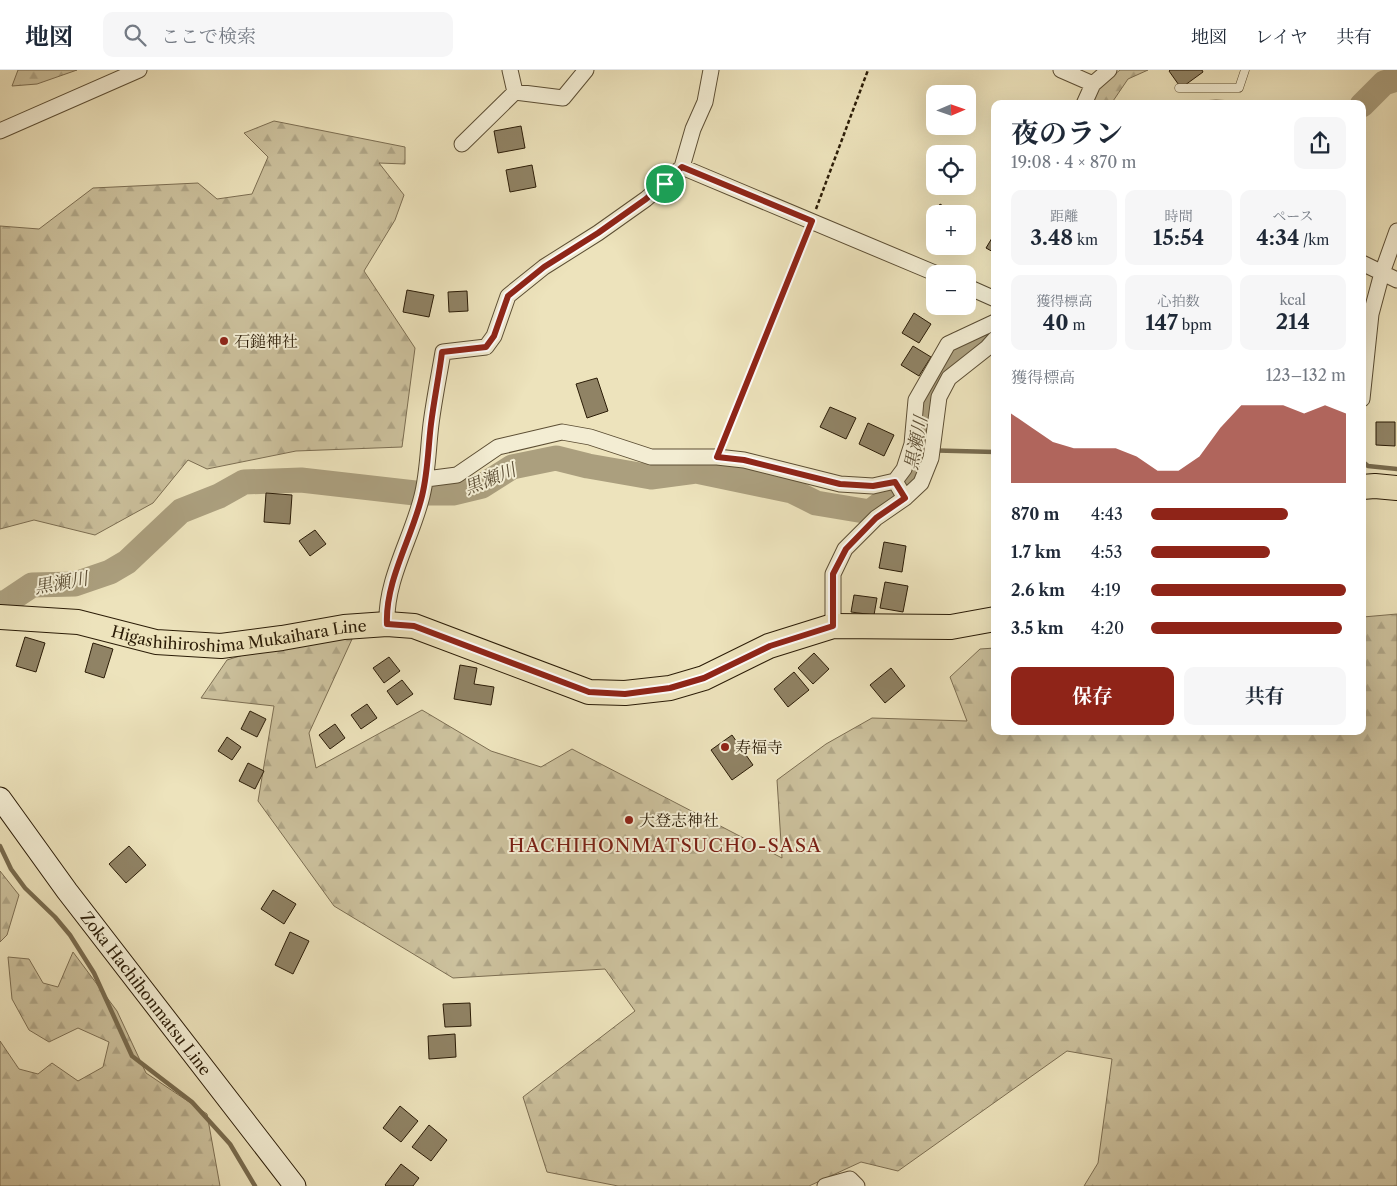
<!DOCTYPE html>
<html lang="ja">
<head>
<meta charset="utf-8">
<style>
  body { margin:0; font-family:"Libre Caslon Text","Noto Serif JP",serif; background:#f6f6f7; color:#1f2937; height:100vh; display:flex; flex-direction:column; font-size:19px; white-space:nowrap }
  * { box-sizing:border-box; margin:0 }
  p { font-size:16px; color:#747a83 }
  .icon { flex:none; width:28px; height:28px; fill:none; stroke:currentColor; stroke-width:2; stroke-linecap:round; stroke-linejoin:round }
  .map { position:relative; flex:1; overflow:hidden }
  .side { position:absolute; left:991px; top:30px; width:375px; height:635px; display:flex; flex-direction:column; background:#fff; border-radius:10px; box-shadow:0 5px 20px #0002 }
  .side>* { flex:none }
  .needle { width:32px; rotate:88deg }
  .fabs { position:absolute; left:926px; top:15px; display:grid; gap:10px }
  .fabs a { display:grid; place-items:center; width:50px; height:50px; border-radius:10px; background:#fff; box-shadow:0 5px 20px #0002; font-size:25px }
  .pin { position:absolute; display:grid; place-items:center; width:42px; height:42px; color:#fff; margin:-21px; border:2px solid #fff; border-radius:50%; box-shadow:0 1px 5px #0007 }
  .round { display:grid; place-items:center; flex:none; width:52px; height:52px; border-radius:10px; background:#f6f6f7 }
  .headline { display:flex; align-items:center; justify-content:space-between; height:85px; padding:0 20px }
  h1 { font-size:28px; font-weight:700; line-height:38px }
  .figures { display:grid; grid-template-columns:repeat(3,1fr); gap:8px; height:85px; padding:5px 20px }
  .figures div { display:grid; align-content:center; border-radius:10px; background:#f6f6f7; text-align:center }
  .figures b { font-size:21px; font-weight:700 }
  .figures small { font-size:14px; font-weight:400 }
  .figures p { font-size:14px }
  .chart { height:140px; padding:10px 20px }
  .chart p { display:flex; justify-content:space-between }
  .chart svg { width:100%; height:90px; margin-top:5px; fill:#8f2418; opacity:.7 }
  .action { display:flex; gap:10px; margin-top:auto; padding:10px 20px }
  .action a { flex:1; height:58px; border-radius:10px; background:#8f2418; color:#fff; font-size:20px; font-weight:700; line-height:58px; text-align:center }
  .action a+a { background:#f6f6f7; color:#1f2937 }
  ul { padding:0 20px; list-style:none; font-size:16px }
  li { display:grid; grid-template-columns:80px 60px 1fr; align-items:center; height:38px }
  li i { height:12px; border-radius:6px; background:#8f2418 }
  header { display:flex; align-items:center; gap:30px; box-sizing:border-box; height:70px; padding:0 25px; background:#fff; border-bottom:1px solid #e0e1e3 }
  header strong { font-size:24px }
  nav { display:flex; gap:28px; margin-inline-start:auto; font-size:18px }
  .search { width:350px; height:45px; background:#f6f6f7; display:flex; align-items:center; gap:12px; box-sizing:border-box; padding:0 18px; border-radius:10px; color:#747a83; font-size:19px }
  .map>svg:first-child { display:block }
</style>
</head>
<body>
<header>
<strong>地図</strong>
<div class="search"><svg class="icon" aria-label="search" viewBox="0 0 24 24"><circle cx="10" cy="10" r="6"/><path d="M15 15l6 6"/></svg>ここで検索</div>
<nav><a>地図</a><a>レイヤ</a><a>共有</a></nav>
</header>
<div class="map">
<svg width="1397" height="1116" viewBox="0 0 1397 1116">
  <defs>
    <pattern id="forest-firs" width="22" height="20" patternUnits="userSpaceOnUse" patternTransform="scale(1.25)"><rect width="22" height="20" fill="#ccc19d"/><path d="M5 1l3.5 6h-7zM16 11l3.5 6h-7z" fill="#afa586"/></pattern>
  </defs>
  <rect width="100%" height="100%" fill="#ede3bc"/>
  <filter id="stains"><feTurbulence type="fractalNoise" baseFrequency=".004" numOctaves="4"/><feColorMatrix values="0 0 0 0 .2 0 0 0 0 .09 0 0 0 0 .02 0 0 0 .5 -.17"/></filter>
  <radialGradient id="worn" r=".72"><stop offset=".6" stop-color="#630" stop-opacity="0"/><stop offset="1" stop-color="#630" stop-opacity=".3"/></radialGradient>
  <path fill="url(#forest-firs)" stroke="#7c6e52" d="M18 0H77L37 14 12 16Z
    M1120 0H1148L1128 9 1111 34H1091L1098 18Z
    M1216 30 1286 34H1159Z
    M274 51 405 77V94L379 93 404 125 395 150 364 201 415 278 402 377 296 381 207 399 188 390 153 433 95 465 34 450 0 459V156L39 159 93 118 198 113 217 129 252 124 268 87 244 63Z
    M1397 544V1116H1084L1098 1093 1112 989 1067 981 898 1101 861 1092 809 1116H618L547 1102 523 1027 635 941 605 899 453 908 334 836 258 731 274 636 201 628 227 590 259 580 353 567 309 663 316 698 422 640 491 681 541 697 572 679 782 788 777 710 826 674 872 648 967 651 950 607 980 579 995 578V661H1362L1363 547Z
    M0 801 19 825 7 865 0 872Z
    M73 882 117 941 146 1003 207 1044 220 1116H0V971L19 999 38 1004 52 993 78 1011 103 997 109 972 78 958 49 972 29 960 12 929 8 887 29 889 43 913 58 917Z"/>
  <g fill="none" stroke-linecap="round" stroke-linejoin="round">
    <path stroke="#786b4e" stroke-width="4.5" d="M918 380 995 382
      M1362 391 1368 396 1397 399
      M0 776 11 799 25 818 55 847 70 865 94 903 132 986 192 1032 230 1074 255 1116"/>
    <path stroke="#ab9f7e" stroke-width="25" d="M1362 35 1384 13 1397 9
      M0 533H5L32 515 75 514 110 502 127 492 181 441 219 426 244 412 301 410 415 423H453L482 416 512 397 556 388 588 396 651 407 696 401 792 421 816 433 870 442 907 413 918 380 921 343 931 314 952 284 960 278 990 264"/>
  </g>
  <path fill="#908365" stroke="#2b1c07" d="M1170 0H1202L1203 2 1181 18 1169 1Z
    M521 56 525 78 498 83 494 61Z
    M532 95 536 117 510 122 506 100Z
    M940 134 956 144H935V158L929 154Z
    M995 163V183L986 178Z
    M407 220 434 225 429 247 403 242Z
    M467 221 468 241 449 242 448 222Z
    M914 243 931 254 919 273 902 263Z
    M913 276 931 287 919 306 901 295Z
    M597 308 608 341 587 348 576 314Z
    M830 337 856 348 846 369 820 357Z
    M1376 352H1395V376L1376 375Z
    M868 353 894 365 884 386 859 374Z
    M266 423 292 425 290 454 264 452Z
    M315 460 326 474 310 486 299 471Z
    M884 472 906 476 902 502 879 498Z
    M885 512 908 516 903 542 880 538Z
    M854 525 877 528 874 545 851 542Z
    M25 567 45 573 36 602 16 596Z
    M93 573 113 579 104 608 85 602Z
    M814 583 829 599 813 614 798 598Z
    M389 587 400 601 384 613 373 598Z
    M460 595 477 598 474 614 494 617 491 635 454 629Z
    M891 598 905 616 885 633 870 615Z
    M794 602 809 620 788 637 774 619Z
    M402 610 413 624 397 635 387 621Z
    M367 634 377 648 361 659 351 645Z
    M250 641 266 649 257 667 241 659Z
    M335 654 345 668 330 679 319 665Z
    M732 665 753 695 732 710 711 680Z
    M227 667 241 677 232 690 218 681Z
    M248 693 264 701 255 719 239 711Z
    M129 776 146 795 126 813 109 794Z
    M273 820 296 834 284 854 261 839Z
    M290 862 309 871 293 904 275 895Z
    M470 933 471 956 445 957 443 934Z
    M455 964 456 987 429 989 428 966Z
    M400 1036 418 1051 401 1072 383 1058Z
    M429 1055 447 1070 431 1091 412 1077Z
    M401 1094 419 1108 413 1116H386L385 1115Z"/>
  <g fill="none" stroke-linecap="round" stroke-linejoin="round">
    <defs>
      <path id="service" d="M1179 18H1239L1245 0"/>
      <path id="minor" d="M1061 0 1093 14
        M515 22 563 28 586 0
        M1084 34 1093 14 1109 0
        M0 61 139 0
        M462 74 515 22 510 0
        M682 97 937 204
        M1362 193 1397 210
        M968 217 995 229
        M1362 329 1371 244 1382 203 1397 161
        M426 409 457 405 498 377 562 362 590 367 651 387H717L744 390 840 414 873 416 895 411 905 428
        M895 411 904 399 912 374 916 330 948 274 995 252
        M387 554C385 510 412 468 422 426 428 402 428 378 431 354 434 330 439 306 443 282L486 277 494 266 508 226 544 197 598 163 646 129 682 97 693 59 705 32 711 0
        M833 556V504L845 479 876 448 905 428 921 413 931 388 939 327 949 308 987 278 995 269
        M825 1116 850 1109 857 1116"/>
      <g id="secondary">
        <path id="s1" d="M0 728 67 821 295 1116"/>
      </g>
      <g id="primary">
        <path d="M1362 417 1375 416 1397 418"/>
        <path id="s2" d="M0 547 78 552 156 572 221 576 282 568 344 557 387 554 414 556 589 622 625 623 670 618 704 608 769 576 833 556 951 557 995 549"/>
      </g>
    </defs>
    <use href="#service" stroke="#5c4e34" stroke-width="9"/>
    <use href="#minor" stroke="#5c4e34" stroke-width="17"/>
    <use href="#secondary" stroke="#2b1c07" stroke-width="23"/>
    <use href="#primary" stroke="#2b1c07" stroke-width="26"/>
    <path stroke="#2b1c07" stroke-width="2.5" stroke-dasharray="4 2.5" stroke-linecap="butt" d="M816 139 868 0
      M723 374 807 163"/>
    <use href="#service" stroke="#f3edd3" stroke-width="8"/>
    <use href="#minor" stroke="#f3edd3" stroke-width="15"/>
    <use href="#secondary" stroke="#f3edd3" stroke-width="21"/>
    <use href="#primary" stroke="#ede3bc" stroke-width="24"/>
  </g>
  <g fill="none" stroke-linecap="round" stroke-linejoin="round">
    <defs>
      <path id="route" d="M682 97 812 151 717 387 744 390 840 414 873 416 895 412 905 428 876 448 846 479 833 504V556L770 576 704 608 670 618 625 624 589 622 414 556 387 554C385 511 412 468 422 426 428 402 428 378 431 354 434 330 439 306 442 282L486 277 494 266 508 226 544 197 598 163 646 129Z"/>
    </defs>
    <use href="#route" stroke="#fff" stroke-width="10"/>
    <use href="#route" stroke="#8f2418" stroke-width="6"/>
  </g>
  <g fill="#8f2418" stroke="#f3edd3" stroke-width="2">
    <circle cx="224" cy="271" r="5"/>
    <circle cx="725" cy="677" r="5"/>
    <circle cx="629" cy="750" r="5"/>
  </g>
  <g text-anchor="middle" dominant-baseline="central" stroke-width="4" stroke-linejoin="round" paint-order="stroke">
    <g font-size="16" fill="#2b1c07" stroke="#f3edd3" text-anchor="start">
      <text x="234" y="271">石鎚神社</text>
      <text x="735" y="677">寿福寺</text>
      <text x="639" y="750">大登志神社</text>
    </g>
    <g font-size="16" fill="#2b1c07" stroke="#f3edd3">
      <text stroke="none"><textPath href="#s2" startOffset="242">Higashihiroshima Mukaihara Line</textPath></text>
      <text stroke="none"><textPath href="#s1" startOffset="244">Zoka Hachihonmatsu Line</textPath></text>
    </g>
    <g font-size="18" font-style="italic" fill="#5e5037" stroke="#f3edd3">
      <text transform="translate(916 373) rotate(-79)">黒瀬川</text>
      <text transform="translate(490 409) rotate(-22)">黒瀬川</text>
      <text transform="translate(61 513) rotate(-10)">黒瀬川</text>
    </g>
    <g font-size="19" letter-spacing="1" fill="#7a1f14" stroke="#f3edd3">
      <text x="665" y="775">HACHIHONMATSUCHO-SASA</text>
    </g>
  </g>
  <rect width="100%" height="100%" filter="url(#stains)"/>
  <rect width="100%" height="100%" fill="url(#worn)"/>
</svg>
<div class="fabs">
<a><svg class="needle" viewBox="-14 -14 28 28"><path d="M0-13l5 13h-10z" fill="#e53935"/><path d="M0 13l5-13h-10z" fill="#747a83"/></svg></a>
<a><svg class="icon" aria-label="locate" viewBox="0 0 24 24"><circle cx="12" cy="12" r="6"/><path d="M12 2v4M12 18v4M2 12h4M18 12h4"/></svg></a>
<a>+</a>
<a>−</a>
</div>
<div class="pin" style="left:665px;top:114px;background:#1e9e55"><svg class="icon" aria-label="arrive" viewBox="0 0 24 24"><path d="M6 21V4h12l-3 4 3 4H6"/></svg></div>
<section class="side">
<div class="headline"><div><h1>夜のラン</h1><p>19:08 · 4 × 870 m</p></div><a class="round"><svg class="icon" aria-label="share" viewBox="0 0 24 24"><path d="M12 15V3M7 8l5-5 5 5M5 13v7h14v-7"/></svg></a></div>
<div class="figures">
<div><p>距離</p><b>3.48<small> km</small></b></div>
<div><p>時間</p><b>15:54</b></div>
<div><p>ペース</p><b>4:34<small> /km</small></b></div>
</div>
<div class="figures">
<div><p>獲得標高</p><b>40<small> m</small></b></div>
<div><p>心拍数</p><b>147<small> bpm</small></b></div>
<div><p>kcal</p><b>214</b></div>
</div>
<div class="chart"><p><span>獲得標高</span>123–132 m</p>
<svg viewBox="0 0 160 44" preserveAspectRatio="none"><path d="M0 44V10L10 17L20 24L30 27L40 27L50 27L60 31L70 38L80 38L90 31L100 17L110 6L120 6L130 6L140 10L150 6L160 10V44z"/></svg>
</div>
<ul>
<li><b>870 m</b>4:43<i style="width:70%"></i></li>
<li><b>1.7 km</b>4:53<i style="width:61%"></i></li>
<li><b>2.6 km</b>4:19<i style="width:100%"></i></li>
<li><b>3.5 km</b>4:20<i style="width:98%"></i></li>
</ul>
<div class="action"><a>保存</a><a>共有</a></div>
</section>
</div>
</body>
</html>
